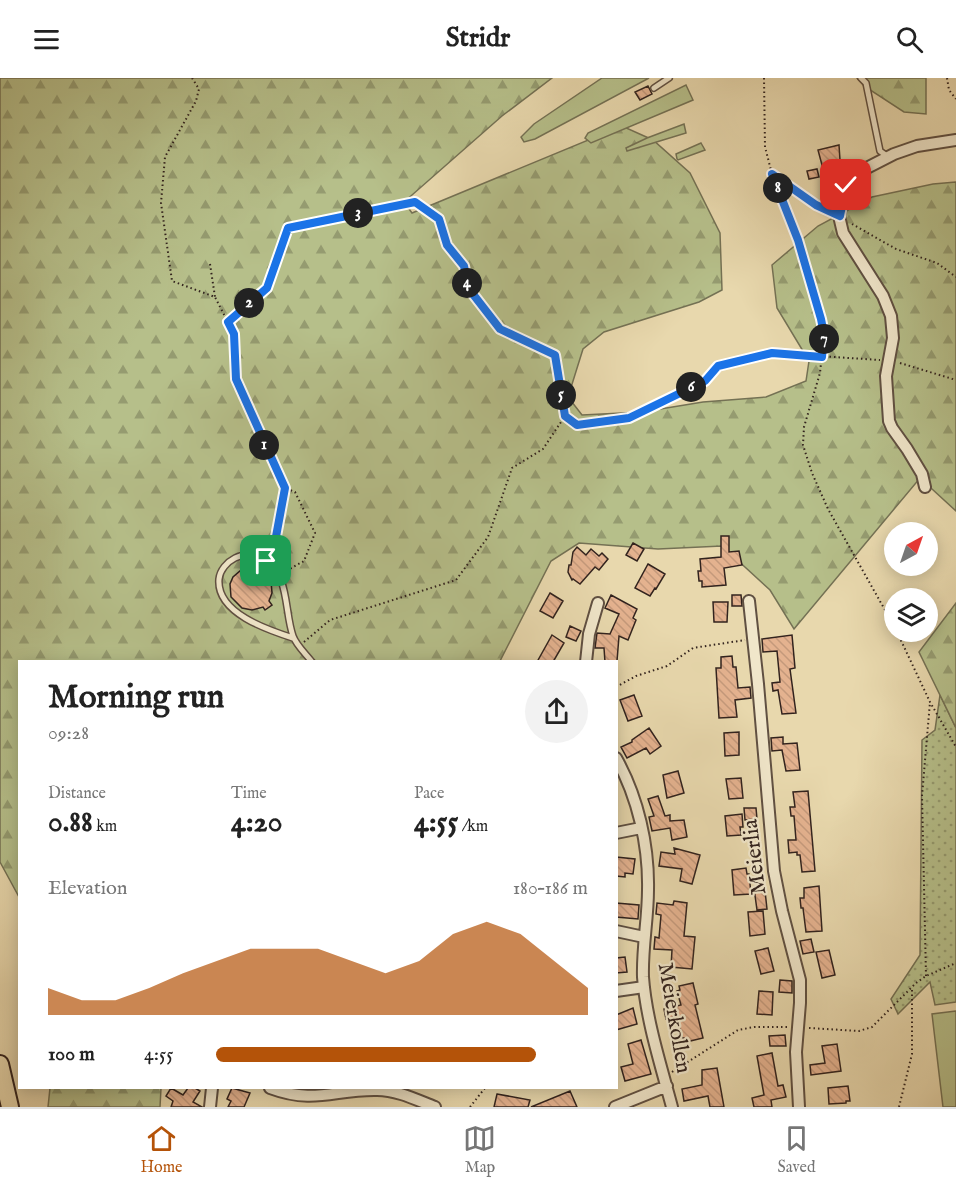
<!DOCTYPE html>
<html lang="en">
<head>
<meta charset="utf-8">
<style>
  body { margin:0; font-family:"IM FELL English",serif; background:#f2f2f2; color:#222; height:100vh; display:flex; flex-direction:column; font-size:22px; white-space:nowrap }
  * { box-sizing:border-box; margin:0 }
  p { font-size:20px; color:#767676 }
  .icon { flex:none; width:33px; height:33px; fill:none; stroke:currentColor; stroke-width:2; stroke-linecap:round; stroke-linejoin:round }
  .map { position:relative; flex:1; overflow:hidden }
  .panel { position:absolute; left:18px; top:582px; width:600px; height:429px; display:flex; flex-direction:column; background:#fff; border-radius:0px; box-shadow:0 3px 15px #0003 }
  .panel>* { flex:none }
  .needle { width:39px; rotate:40deg }
  .fabs { position:absolute; left:884px; top:444px; display:grid; gap:12px }
  .fabs a { display:grid; place-items:center; width:54px; height:54px; border-radius:50%; background:#fff; box-shadow:0 3px 15px #0003; font-size:30px }
  .pin { position:absolute; display:grid; place-items:center; width:51px; height:51px; color:#fff; margin:-26px; border-radius:12px; box-shadow:0 3px 9px #0006 }
  .km { position:absolute; width:30px; height:30px; margin:-15px; border-radius:50%; background:#222; color:#fff; font-size:16px; line-height:30px; text-align:center }
  .round { display:grid; place-items:center; flex:none; width:63px; height:63px; border-radius:32px; background:#f2f2f2 }
  .head { display:flex; align-items:center; justify-content:space-between; height:102px; padding:0 30px }
  h1 { font-size:33px; font-weight:800; line-height:45px }
  .figures { display:grid; grid-template-columns:repeat(3,1fr); gap:9px; height:102px; padding:6px 30px }
  .figures div { display:grid; align-content:center }
  .figures b { font-size:30px; font-weight:800 }
  .figures small { font-size:16px; font-weight:400 }
  .figures p { font-size:16px }
  .chart { height:168px; padding:12px 30px }
  .chart p { display:flex; justify-content:space-between }
  .chart svg { width:100%; height:108px; margin-top:6px; fill:#b45309; opacity:.7 }
  ul { padding:0 30px; list-style:none; font-size:20px }
  li { display:grid; grid-template-columns:96px 72px 1fr; align-items:center; height:45px }
  li i { height:15px; border-radius:8px; background:#b45309 }
  header { display:flex; justify-content:space-between; align-items:center; height:78px; padding:0 30px; background:#fff; font-size:27px; font-weight:800 }
  .tab-bar { display:flex; justify-content:space-around; align-items:center; height:84px; border-top:2px solid #e0e0e0; background:#fff; font-size:16px; color:#767676 }
  .tab-bar a { display:grid; justify-items:center; gap:3px }
  .tab-bar .current { color:#b45309 }
  .map>svg:first-child { display:block }
</style>
</head>
<body>
<header><svg class="icon" aria-label="menu" viewBox="0 0 24 24"><path d="M4 6h16M4 12h16M4 18h16"/></svg>Stridr<svg class="icon" aria-label="search" viewBox="0 0 24 24"><circle cx="10" cy="10" r="6"/><path d="M15 15l6 6"/></svg></header>
<div class="map">
<svg width="956" height="1029" viewBox="0 0 956 1029">
  <defs>
    <pattern id="grass-dots" width="8" height="8" patternUnits="userSpaceOnUse" patternTransform="scale(1.5)"><rect width="8" height="8" fill="#b6bf8a"/><path d="M2 2h.1M6 6h.1" fill="none" stroke="#959b70" stroke-width="1.8" stroke-linecap="round"/></pattern>
    <pattern id="forest-firs" width="22" height="20" patternUnits="userSpaceOnUse" patternTransform="scale(1.5)"><rect width="22" height="20" fill="#b6bf8a"/><path d="M5 1l3.5 6h-7zM16 11l3.5 6h-7z" fill="#959b70"/></pattern>
    <pattern id="building-back-hatch" width="6" height="6" patternUnits="userSpaceOnUse" patternTransform="scale(1.5)"><rect width="6" height="6" fill="#e4b28f"/><path d="M-1 5l2 2M0 0l6 6M5-1l2 2" fill="none" stroke="#c4997b"/></pattern>
  </defs>
  <rect width="100%" height="100%" fill="#e8d8ad"/>
  <filter id="stains"><feTurbulence type="fractalNoise" baseFrequency=".00333" numOctaves="4"/><feColorMatrix values="0 0 0 0 .2 0 0 0 0 .09 0 0 0 0 .02 0 0 0 .5 -.17"/></filter>
  <radialGradient id="worn" r=".72"><stop offset=".6" stop-color="#630" stop-opacity="0"/><stop offset="1" stop-color="#630" stop-opacity=".3"/></radialGradient>
  <path fill="url(#grass-dots)" stroke="#747154" stroke-width="1.5" d="M940 617 956 650V924L935 927 930 904 898 936 891 921 920 877 922 662 935 652Z"/>
  <path fill="url(#forest-firs)" stroke="#747154" stroke-width="1.5" d="M0 0H552L502 38 404 124 412 135 622 48 653 62 690 95 720 155 722 212 699 224 604 254 583 271 568 319 582 337 642 334 703 324 766 319 806 303 809 283 777 230 772 187 818 148 872 119 933 106 956 104V433L920 400 794 551 770 512 722 468 658 471 579 465 551 483 500 583 20 584 19 819 0 784Z
    M857 0H926V36L904 34 864 8Z
    M956 525V650L919 574Z
    M50 1010H161L160 1029H48Z"/>
  <path fill="#b6bf8a" stroke="#747154" stroke-width="1.5" d="M602 0H649L535 61 524 64 521 59 534 46Z
    M686 7 693 22 591 65 585 60 588 55Z
    M684 46 686 55 627 73 626 70 647 60Z
    M701 65 705 72 678 82 677 81 676 76Z
    M956 933V1029H943L932 936Z"/>
  <path fill="url(#building-back-hatch)" stroke="#32231e" stroke-width="1.5" d="M648 8 652 16 640 22 635 14Z
    M839 67 840 82 822 87 818 72Z
    M817 91 819 99 809 101 807 93Z
    M721 458H729V474L739 473 742 487 724 490 726 507 702 509V503H699L698 493H701L700 481 721 479Z
    M633 465 644 471 637 483 626 477Z
    M577 469 586 477 591 471 599 478 602 475 608 481 599 492 595 489 580 506 573 501 572 502 568 494 569 487H571L573 474Z
    M648 486 665 496 656 511 655 510 650 518 635 510Z
    M251 489 263 493 271 503 272 515 269 523 272 527 265 532 263 529 252 532 242 530 231 519 230 506 233 499 240 493Z
    M550 515 563 523 553 540 540 533Z
    M611 517 637 531 633 540 636 542 628 562 619 558 617 583 605 584 604 570H595L597 555 610 556 619 536 605 530Z
    M732 517H741L742 528H732Z
    M713 524H728L727 544H714Z
    M570 548 581 553 576 563 566 559Z
    M552 557 564 565 553 584H537Z
    M792 557 795 590 790 591 796 635 782 636 778 612 773 613 772 605 780 604 777 573 763 574 762 561Z
    M732 578 733 589H736L738 610 750 609 751 620 735 622 737 639 719 640 716 590H721V579Z
    M634 617 642 638 628 643 620 622Z
    M649 650 661 668 650 676 646 670 627 680 621 669 632 664V662Z
    M739 654V677L725 678 724 655Z
    M783 659V666L797 665 800 692 786 693 782 672 772 673 771 660Z
    M678 693 684 715 667 720 663 697Z
    M741 700 743 720 729 721 726 701Z
    M808 713 815 793 802 794 800 777H797V774L789 775 788 762H796L794 738H791L790 729H795L793 714Z
    M658 718 665 738 670 737V743L684 742 687 759 672 762 670 750 652 753 649 739 654 738 648 721Z
    M744 730H756L757 741 745 742Z
    M742 736 743 749H740L741 757 727 758 725 738Z
    M674 770 700 777 692 806 680 803 682 791 659 788 661 774 675 776Z
    M616 779 635 781 633 796 625 795V799L616 798Z
    M746 790 747 796H749L751 816 734 817 732 792Z
    M819 808 822 853 806 854 803 830H801L800 820H804V810Z
    M754 810H763V813H765L767 831 757 832Z
    M674 823 687 825 684 858 695 859 692 891 671 889 672 872 654 871 655 859 659 860 661 837 656 836 657 825 673 827Z
    M616 825 639 827 638 841 616 839Z
    M763 833 765 856 750 858 748 834Z
    M811 861 814 874 803 876 800 863Z
    M768 870 774 893 761 896 755 873Z
    M829 872 835 897 822 900 816 874Z
    M625 879 627 894 616 895V880Z
    M780 902 792 903V915L779 914Z
    M693 905 698 926 695 927 703 960 686 964 685 960H682L677 938 666 941 664 931 681 927 677 913 680 912 679 908Z
    M759 913 773 914 772 937 757 936Z
    M633 930 637 946 616 952V937Z
    M785 957 786 968H770L769 958Z
    M641 962 651 996 625 1003 621 989 633 986 628 966Z
    M837 966 841 993 811 997 810 987 825 985 822 968Z
    M772 975 778 1008 783 1007 786 1019 771 1022 772 1029H754L752 1020 764 1017 757 978Z
    M717 990 724 1029H710L708 1018 684 1023 682 1011 702 1007V992Z
    M848 1008 850 1023H846V1025L829 1026 828 1010Z
    M171 1010 183 1017 188 1010H195L200 1013 193 1024 202 1029H171L173 1023 166 1018Z
    M232 1010 250 1015 244 1029H228L231 1023 227 1021Z
    M570 1013 577 1029H531Z
    M497 1016 530 1022 528 1029H494Z"/>
  <g fill="none" stroke-linecap="round" stroke-linejoin="round">
    <defs>
      <path id="lane" d="M861 0 866 5 880 73 887 78
        M654 10 669 0
        M293 560C268 552 216 535 219 501 220 492 227 484 235 480 243 476 253 476 262 480 290 494 284 533 293 558 296 567 306 576 312 584"/>
      <path id="street" d="M925 409 922 396 907 371 892 350 889 343 886 298 893 260 891 238 883 218 843 155 839 138 846 107 853 97 894 76 917 68 956 62
        M749 523 758 606 774 793 782 833 800 902V925L796 974 799 1029
        M586 584 589 556 598 525
        M616 680C638 719 649 768 648 812 648 841 642 870 643 899 646 941 661 988 672 1029
        M616 755 641 750
        M616 853 644 859
        M616 913 644 909
        M270 1010C316 1027 334 1011 377 1012 397 1012 417 1022 435 1029
        M210 1029 212 1010
        M615 1029 667 1008"/>
      <path id="primary" d="M0 986 10 1029"/>
    </defs>
    <use href="#lane" stroke="#605042" stroke-width="8"/>
    <use href="#street" stroke="#605042" stroke-width="14"/>
    <use href="#primary" stroke="#32231e" stroke-width="20"/>
    <path stroke="#32231e" stroke-width="2" stroke-dasharray="1.5 3" stroke-linecap="butt" d="M192 0 199 11 196 23 165 79 161 125 172 203 215 219 234 256 236 301 285 410 295 414 315 455 304 483 286 493
      M764 0 765 69 772 96 798 162 824 256 820 295 804 349 803 367 812 395 828 431 894 548
      M947 0 949 12 956 21
      M774 97 816 127 829 133
      M852 146 896 171 937 185 956 199
      M210 186 215 219
      M228 244 267 210 288 150 415 124 439 141 447 167 464 188 469 211 500 251 555 277 565 337 577 347 629 340 705 303 718 288 772 275 880 282
      M900 285 956 302
      M277 481 275 464 285 410
      M897 554 930 624 956 669
      M304 564 330 542 456 502 488 459 512 390 543 371 565 338
      M616 609 636 598 667 588 693 570 745 562
      M926 898 922 718 930 624
      M809 950 859 953 872 949 916 905 926 898 956 885
      M672 994 738 952 754 949H788
      M470 1029 485 1010
      M899 1029 912 976V909"/>
    <use href="#lane" stroke="#f0e6ca" stroke-width="5"/>
    <use href="#street" stroke="#f0e6ca" stroke-width="10"/>
    <use href="#primary" stroke="#e8d8ad" stroke-width="16"/>
  </g>
  <g fill="none" stroke-linecap="round" stroke-linejoin="round">
    <defs>
      <path id="route" d="M266 483 274 489 280 499 275 464 285 410 236 301 234 256 228 244 267 210 288 150 415 124 439 141 447 167 464 188 469 211 500 251 555 277 565 338 577 347 629 340 705 303 718 288 772 275 822 279 824 256 821 241 798 162 772 96 816 127 840 138 846 107"/>
    </defs>
    <use href="#route" stroke="#fff" stroke-width="12"/>
    <use href="#route" stroke="#1a73e8" stroke-width="8"/>
  </g>
  <g text-anchor="middle" dominant-baseline="central" stroke-width="4.5" stroke-linejoin="round" paint-order="stroke">
    <g font-size="22" fill="#32231e" stroke="#f0e6ca">
      <text transform="translate(755 779) rotate(-97)">Meierlia</text>
      <text transform="translate(674 940) rotate(80)">Meierkollen</text>
    </g>
  </g>
  <rect width="100%" height="100%" filter="url(#stains)"/>
  <rect width="100%" height="100%" fill="url(#worn)"/>
</svg>
<div class="fabs">
<a><svg class="needle" viewBox="-14 -14 28 28"><path d="M0-13l5 13h-10z" fill="#e53935"/><path d="M0 13l5-13h-10z" fill="#767676"/></svg></a>
<a><svg class="icon" aria-label="layers" viewBox="0 0 24 24"><path d="M12 4l9 5-9 5-9-5zM3 14l9 5 9-5"/></svg></a>
</div>
<div class="pin" style="left:266px;top:483px;background:#1e9e55"><svg class="icon" aria-label="arrive" viewBox="0 0 24 24"><path d="M6 21V4h12l-3 4 3 4H6"/></svg></div>
<div class="pin" style="left:846px;top:107px;background:#d93025"><svg class="icon" aria-label="check" viewBox="0 0 24 24"><path d="M5 12l5 5 9-10"/></svg></div>
<b class="km" style="left:264px;top:367px">1</b>
<b class="km" style="left:249px;top:225px">2</b>
<b class="km" style="left:358px;top:135px">3</b>
<b class="km" style="left:467px;top:205px">4</b>
<b class="km" style="left:561px;top:317px">5</b>
<b class="km" style="left:691px;top:309px">6</b>
<b class="km" style="left:824px;top:261px">7</b>
<b class="km" style="left:778px;top:110px">8</b>
<section class="panel">
<div class="head"><div><h1>Morning run</h1><p>09:28</p></div><a class="round"><svg class="icon" aria-label="share" viewBox="0 0 24 24"><path d="M12 15V3M7 8l5-5 5 5M5 13v7h14v-7"/></svg></a></div>
<div class="figures">
<div><p>Distance</p><b>0.88<small> km</small></b></div>
<div><p>Time</p><b>4:20</b></div>
<div><p>Pace</p><b>4:55<small> /km</small></b></div>
</div>
<div class="chart"><p><span>Elevation</span>180–186 m</p>
<svg viewBox="0 0 160 44" preserveAspectRatio="none"><path d="M0 44V33L10 38L20 38L30 33L40 27L50 22L60 17L70 17L80 17L90 22L100 27L110 22L120 11L130 6L140 11L150 22L160 33V44z"/></svg>
</div>
<ul>
<li><b>100 m</b>4:55<i style="width:86%"></i></li>
</ul>
</section>
</div>
<nav class="tab-bar">
<a class="current"><svg class="icon" aria-label="home" viewBox="0 0 24 24"><path d="M3 11l9-7 9 7M6 9v11h12V9"/></svg>Home</a>
<a><svg class="icon" aria-label="map" viewBox="0 0 24 24"><path d="M3 6l6-2 6 2 6-2v14l-6 2-6-2-6 2zM9 4v14M15 6v14"/></svg>Map</a>
<a><svg class="icon" aria-label="saved" viewBox="0 0 24 24"><path d="M7 4h10v16l-5-4-5 4z"/></svg>Saved</a>
</nav>
</body>
</html>
